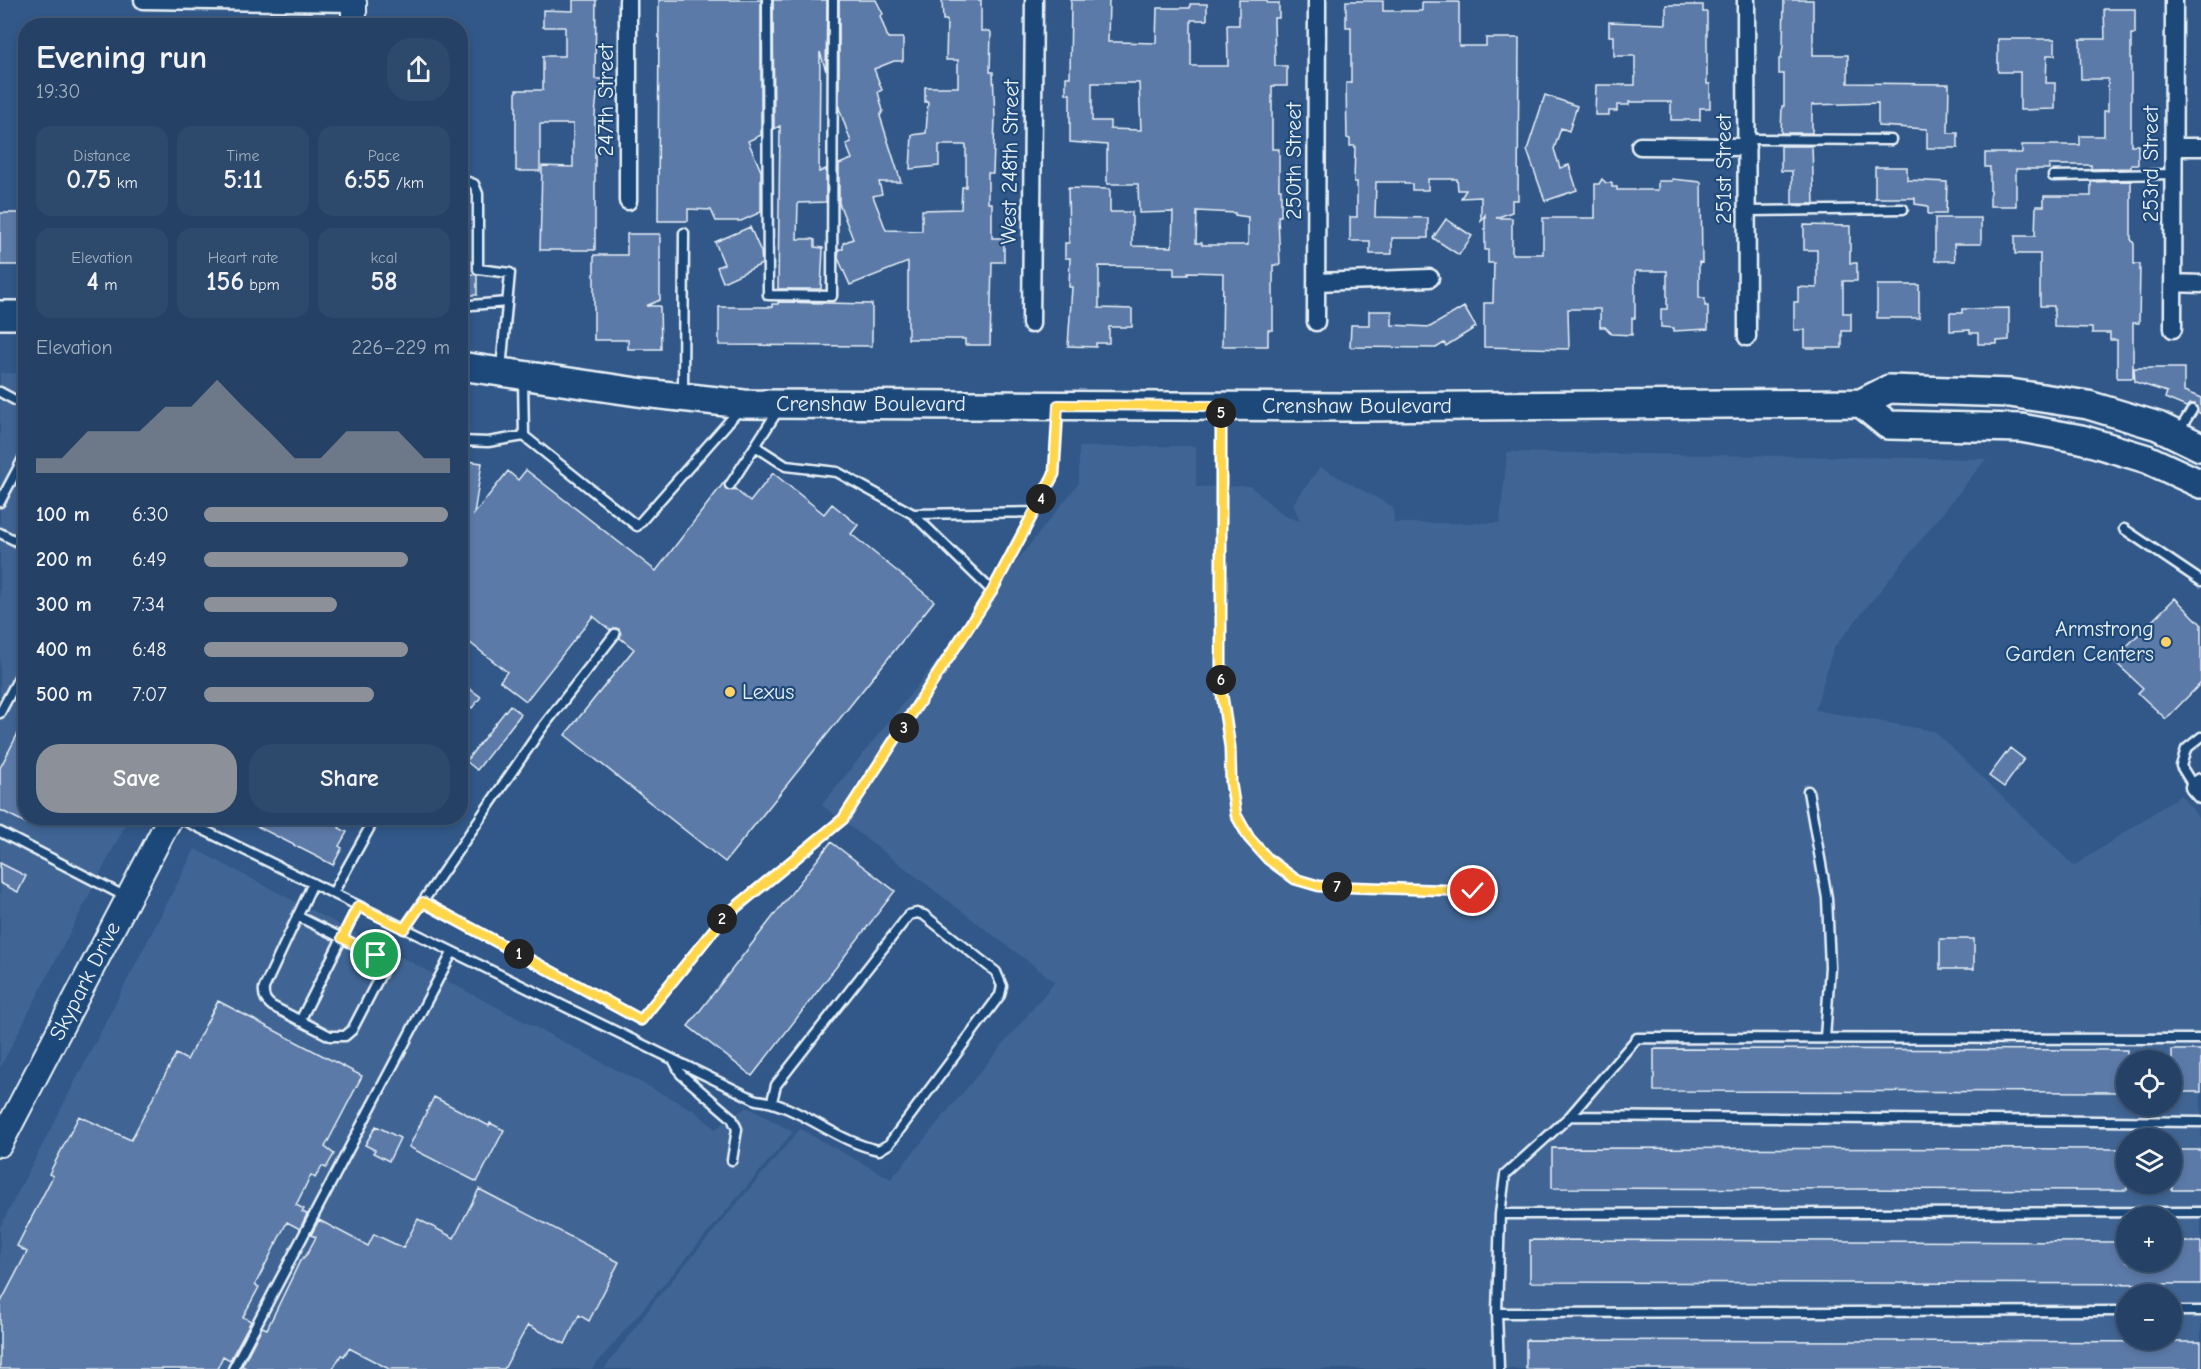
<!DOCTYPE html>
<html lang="en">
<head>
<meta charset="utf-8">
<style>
  body { margin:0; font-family:"Comic Neue",sans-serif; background:#2d496c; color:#f1f3f6; height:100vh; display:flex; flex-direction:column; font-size:22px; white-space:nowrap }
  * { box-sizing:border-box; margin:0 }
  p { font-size:20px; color:#a3b0bf }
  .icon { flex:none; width:33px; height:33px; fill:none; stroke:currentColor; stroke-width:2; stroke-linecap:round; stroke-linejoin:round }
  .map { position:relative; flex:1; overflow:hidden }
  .panel { position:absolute; left:18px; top:18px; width:450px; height:807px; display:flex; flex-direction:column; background:#254266; border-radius:24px; box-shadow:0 3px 9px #0003,0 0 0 2px #425b7a }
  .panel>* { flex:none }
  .buttons { position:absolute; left:2116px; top:1050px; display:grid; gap:12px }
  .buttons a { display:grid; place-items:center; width:66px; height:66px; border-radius:50%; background:#254266; box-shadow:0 3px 9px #0003,0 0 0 2px #425b7a; font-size:30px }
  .pin { position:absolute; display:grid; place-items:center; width:51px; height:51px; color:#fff; margin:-26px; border:3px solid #fff; border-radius:50%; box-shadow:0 2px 6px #0007 }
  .km { position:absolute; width:30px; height:30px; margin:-15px; border-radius:50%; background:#222; color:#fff; font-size:16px; line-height:30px; text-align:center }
  .round { display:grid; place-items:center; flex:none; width:63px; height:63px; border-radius:24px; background:#2d496c }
  .summary { display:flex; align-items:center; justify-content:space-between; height:102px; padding:0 18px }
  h1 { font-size:33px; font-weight:800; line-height:45px }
  .figures { display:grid; grid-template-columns:repeat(3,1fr); gap:9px; height:102px; padding:6px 18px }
  .figures div { display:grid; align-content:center; border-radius:15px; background:#2d496c; text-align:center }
  .figures b { font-size:26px; font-weight:800 }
  .figures small { font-size:16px; font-weight:400 }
  .figures p { font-size:16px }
  .chart { height:168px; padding:12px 18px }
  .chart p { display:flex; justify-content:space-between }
  .chart svg { width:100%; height:108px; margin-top:6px; fill:#8c9099; opacity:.7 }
  .button { display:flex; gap:12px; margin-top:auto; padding:12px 18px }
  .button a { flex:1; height:69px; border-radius:24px; background:#8c9099; color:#fff; font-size:24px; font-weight:800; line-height:69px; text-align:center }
  .button a+a { background:#2d496c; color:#f1f3f6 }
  ul { padding:0 18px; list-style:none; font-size:20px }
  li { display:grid; grid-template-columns:96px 72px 1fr; align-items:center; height:45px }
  li i { height:15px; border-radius:8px; background:#8c9099 }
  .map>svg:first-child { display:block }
</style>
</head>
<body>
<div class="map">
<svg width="2201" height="1369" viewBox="0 0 2201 1369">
  <rect width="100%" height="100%" fill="#315888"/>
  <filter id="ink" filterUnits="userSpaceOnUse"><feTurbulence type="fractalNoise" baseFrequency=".0167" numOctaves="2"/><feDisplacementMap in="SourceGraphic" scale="12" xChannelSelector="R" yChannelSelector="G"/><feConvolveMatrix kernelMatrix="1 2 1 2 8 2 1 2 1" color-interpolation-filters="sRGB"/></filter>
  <g filter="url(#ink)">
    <path fill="#416594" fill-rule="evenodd" d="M0 373 26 374V818H129L0 1068Z
      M1196 446V487L1250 486 1284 516 1300 521 1293 504 1320 467 1393 507 1394 523H1500L1507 452 1986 459 1833 649 1815 710 1934 731 2074 866 2181 795 2201 821V1369H604L658 1297 800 1129 891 1179 1055 982 822 805 1079 483V447ZM2127 1060H2172V1106H2127ZM2127 1138H2172V1184H2127ZM2127 1216H2172V1262H2127ZM2127 1294H2172V1340H2127Z
      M195 849 695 1111 715 1129 747 1107 793 1132 592 1369H0V1227Z"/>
    <path fill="#5c7aa8" stroke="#e8f1f8" stroke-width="1.5" fill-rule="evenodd" d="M573 0H596L595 79H604V94H597L595 115V250H540L542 166 573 167V124H540V171H516V90H543V56H565V27H543V10L573 11Z
      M659 0H761V135L748 141 761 171V212L741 221H716L711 210 688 209V221H658Z
      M773 0H827L826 71 820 52 819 172 826 169V202L798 203 797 239H812L815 240V247L823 248 821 289H778L780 126 774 129Z
      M839 0H876L883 14 880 16 888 38H903V61H894L874 69 882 90 878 92 883 111 880 116 901 182H879L882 194 873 196 886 230 922 231V210L961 209 962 187H966V145H939V166L910 169 912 135 926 133 928 102H925V87H958V60H946L947 20H943L942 0H981V31H990L991 33 990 72H993L995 118 993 173H988V203H992V238H1004V262H992L990 345H965V339H908V262L850 285 838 258 839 249H843V243L853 239 839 203V164L852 159 846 144 851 142 839 108Z
      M1071 0H1109L1108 42H1117L1156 43 1157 8H1190V4H1207V20H1191V66H1228L1227 25H1239V0H1267V3H1279V18H1274L1275 66H1287V86H1272V149H1279V189H1281V216H1278L1280 265H1273V330H1268V346H1222L1223 273 1188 272V275H1174V267L1099 266V308L1132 309V327H1109V343H1096V347L1068 346 1072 287H1069L1070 258H1065V243H1069L1068 188 1110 189V212H1132V246L1172 247 1173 212 1139 213 1138 184H1107V145L1070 142V94H1066V77H1070ZM1092 83H1139L1141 130 1110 129V121H1092ZM1197 211 1235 213V215L1248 217V245H1202V243H1196Z
      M1784 0H1813V55H1848V83L1949 84 1948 133H1958V148H1927V129L1878 126V103L1812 105V133H1781L1782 106H1784V74H1779V59H1781L1783 46Z
      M1346 1H1383V11H1422V2H1459V46H1486V38H1519L1518 200H1512V212L1496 218H1512V254H1543V218H1595V184H1599L1602 179 1606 183H1612V187H1617V190H1658V181H1672V179L1701 182 1702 263 1699 262V298H1705V306H1708V329L1674 331V328L1661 327V309H1667V271H1635V318H1632V335L1612 334 1605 327H1600V309H1568L1569 349 1484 347V303H1493L1494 263H1488V250H1485V215L1481 221V197L1461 198 1466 190H1458L1457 179H1428V190H1412V184H1404V182H1376L1375 217 1428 218V238H1392V254H1370V241H1350V217H1357V182H1354L1355 146H1350V139L1347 138 1346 83H1351V27H1346Z
      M1666 5H1703V12H1707V84H1710V108H1700V120H1671V102H1629V105H1617V111H1609V115H1595L1596 85H1635V56H1614V36H1609V22L1666 24Z
      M2104 9H2135V34H2131V145H2138V165H2131V168L2091 169V165H2049V169H2016V206H1990V167H1985V153H2022V145H2080V136H2104V111H2108V79H2081L2080 39H2105Z
      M1998 39H2055V55H2047L2046 83H2055V109L2020 110V72H1998Z
      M1545 95 1577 106 1569 131 1561 128 1554 149 1560 168 1569 165 1577 190 1545 201 1527 150Z
      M1781 146H1812L1814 204H1792V171H1781Z
      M1875 167H1907V180L1947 182 1946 214H1928V206L1915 204V198H1875Z
      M2131 181V239L2134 244V264H2140L2139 323H2133V378H2117V340H2110V333H2092V328L2054 327V306H2040V254H2015V236H2035L2036 206H2044V196H2091V182Z
      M0 213H26V265H0Z
      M1935 218H1981V244H1954L1955 261H1935Z
      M1446 219 1472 236 1459 255 1433 238Z
      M1804 225 1850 226V263H1857V281H1843V313H1851V331H1842V348H1805V330H1794V302H1798V287L1817 288V250H1804Z
      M750 227 761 252 762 264 723 282 717 267 724 264 715 242Z
      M627 234H660V300L646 306H660L661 349H628V340H594V255H627Z
      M460 273 477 275V295H460Z
      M1877 285H1919V318H1877Z
      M778 302 872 304V346L719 345V307H772V304H778Z
      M1464 307 1476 327 1446 346 1444 343 1436 348 1350 347 1351 325H1369V311H1392V325L1430 327Z
      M2009 308V340L1997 341V344H1978V333H1970V330L1950 331V313H1962V309Z
      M2134 368H2184V391L2201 398V414L2198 412 2195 404H2190L2186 407 2165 398 2167 392 2135 382Z
      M460 460 482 463 474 514 508 471 518 480 526 470 656 571 725 481 726 490 735 489 750 502 773 473 824 514 832 504 858 525 851 534 934 601 725 862 565 735 634 649 620 638 619 629 615 628 610 630 593 616 526 701 500 681 507 672 460 635Z
      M2175 598 2201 624V683L2166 719 2138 693 2143 688 2113 660Z
      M460 682 481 697 472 708 460 699Z
      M510 705 521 714 477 770 466 761Z
      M26 718V823L0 810V768Z
      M2010 748 2024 759 2004 787 1989 776Z
      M241 818H345L339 828 347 832 339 846 342 848 333 865Z
      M831 842 895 891 752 1076 688 1026Z
      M0 863 26 876 18 892 0 883Z
      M1940 939H1974V969H1940Z
      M218 1001 362 1076 325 1147 334 1154 326 1168 322 1166 315 1178 311 1175 296 1205 304 1209 302 1212 307 1214 300 1229 287 1222 255 1285 259 1287 243 1317 251 1321 230 1360 223 1356 217 1369H0V1304L27 1252 17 1246 53 1176 49 1174 79 1116 131 1140 176 1054 187 1060Z
      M1654 1049 2127 1050V1092L1654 1091Z
      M2172 1050H2201V1092H2172Z
      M434 1097 489 1126 490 1123 504 1130 477 1182 409 1147Z
      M376 1126 400 1138 389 1161 373 1153 375 1150 365 1145Z
      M1552 1148 2127 1149V1190L1552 1188Z
      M2172 1150H2201V1190H2172Z
      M479 1189 619 1262 589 1321 579 1315 565 1344 528 1325 504 1369H389L349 1348 344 1356 341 1355 333 1369H248L242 1366 262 1327 267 1329 300 1261 307 1254 316 1237 311 1235 319 1220 368 1246 374 1234 403 1248 418 1219 454 1238Z
      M1530 1240 2127 1242V1262H2172V1242H2201V1284L1530 1282Z
      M1526 1340 2201 1342V1369H1526Z"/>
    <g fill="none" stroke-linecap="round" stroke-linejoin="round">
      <defs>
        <path id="lane" d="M767 0 768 295 832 296 833 0
          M1747 139 1891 140
          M2053 176 2174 174
          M460 179 474 184 478 194V269L510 273 501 369
          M1747 211 1903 209
          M460 306 507 302
          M523 380 524 436
          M0 392 26 406
          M683 394 684 233
          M1221 409V688L1230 747 1231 783 1236 815 1249 838 1268 859 1295 879 1319 886 1473 891
          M2178 432 2192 410
          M460 441 488 442 524 436 637 526 740 409
          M730 485 779 409
          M0 502 26 453
          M1034 512 1054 474 1058 410
          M913 514 1034 512 992 591
          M2124 529 2201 581
          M0 533 26 546
          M0 713 26 664
          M2194 787 2181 766 2186 749 2201 737
          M1808 791 1827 898 1830 967 1825 1038
          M179 818 756 1100C797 1103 835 1142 879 1150L889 1144 1000 995 1002 986 996 972 924 915 917 913 909 915 776 1085 772 1101
          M0 832 128 898
          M333 893 375 818
          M423 902 641 1020 724 917 843 819 992 591 913 514 837 472 786 466 755 446
          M297 916 376 955 381 959 382 972 352 1030 345 1036H330L272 1006C265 1001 263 996 264 988L313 883
          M404 929 542 728 615 634
          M300 1021 358 906
          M2201 1039 1637 1038 1570 1116 2201 1122
          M674 1061 681 1074 732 1118 737 1129 732 1160
          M1570 1116 1505 1175 1500 1214 2201 1212
          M1500 1214 1497 1313 2127 1311
          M2172 1311H2201
          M1497 1313 1499 1369
          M233 1369 452 953"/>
        <path id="street" d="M143 0 354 3V0
          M628 0V201
          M1746 0 1747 337
          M1640 146 1747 147
          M2174 147H2201
          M1316 282 1430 278
          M2173 283 2201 284
          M1316 322 1317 0
          M1031 324 1034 0
          M2173 329 2174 0
          M2201 782 2194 787 2201 795"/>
        <path id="secondary" d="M354 3V26
          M0 1144 170 818"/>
        <path id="primary" d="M0 315H26
          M460 366 644 393 744 404 1358 407 1861 403 1889 389 2010 393 2088 405 2158 426 2201 447
          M1861 403 1888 425 2021 428 2081 439 2147 459 2201 484"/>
      </defs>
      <use href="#lane" stroke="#e8f1f8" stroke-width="13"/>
      <use href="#street" stroke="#e8f1f8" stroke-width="21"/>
      <use href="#secondary" stroke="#e8f1f8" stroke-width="28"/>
      <use href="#primary" stroke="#e8f1f8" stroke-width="32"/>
      <use href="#lane" stroke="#1f4a7a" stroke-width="8"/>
      <use href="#street" stroke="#1f4a7a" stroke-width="16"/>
      <use href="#secondary" stroke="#1f4a7a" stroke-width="24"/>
      <use href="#primary" stroke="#1f4a7a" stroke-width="27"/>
    </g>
  </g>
  <g fill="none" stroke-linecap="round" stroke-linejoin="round" filter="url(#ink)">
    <defs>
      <path id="route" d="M376 955 342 938 358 906 404 929 423 902 641 1020 724 917 843 819 992 591 1034 512 1054 474 1058 405 1221 406V688L1230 747 1231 783 1236 815 1249 838 1268 859 1295 879 1319 886 1473 891"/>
    </defs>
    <use href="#route" stroke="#fff" stroke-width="12"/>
    <use href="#route" stroke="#ffd54a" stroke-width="8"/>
  </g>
  <g fill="#ffd166" stroke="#1f4a7a" stroke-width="2">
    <circle cx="2166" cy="642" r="6"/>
    <circle cx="730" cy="692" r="6"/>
  </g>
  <g text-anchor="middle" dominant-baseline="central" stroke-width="4.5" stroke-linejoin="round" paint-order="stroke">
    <g font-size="22" fill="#e8f1f8" stroke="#1f4a7a">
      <text transform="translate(606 100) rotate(-90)">247th Street</text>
      <text transform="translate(1294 161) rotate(-90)">250th Street</text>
      <text transform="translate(1010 162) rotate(-89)">West 248th Street</text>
      <text transform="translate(2151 164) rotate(-90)">253rd Street</text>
      <text transform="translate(1724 169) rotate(-90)">251st Street</text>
      <text x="871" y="404">Crenshaw Boulevard</text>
      <text x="1357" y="406">Crenshaw Boulevard</text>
      <text transform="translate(85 981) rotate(-63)">Skypark Drive</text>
    </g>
    <g font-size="22" fill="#e8f1f8" stroke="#1f4a7a" text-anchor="end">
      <text x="2154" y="629">Armstrong<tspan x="2154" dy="25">Garden Centers</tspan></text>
      <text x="742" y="692" text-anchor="start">Lexus</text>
    </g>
  </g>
</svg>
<div class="buttons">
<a><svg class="icon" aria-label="locate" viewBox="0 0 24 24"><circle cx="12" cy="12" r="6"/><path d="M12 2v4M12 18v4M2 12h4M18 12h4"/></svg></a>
<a><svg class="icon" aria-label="layers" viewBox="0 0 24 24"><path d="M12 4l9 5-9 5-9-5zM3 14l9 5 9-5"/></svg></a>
<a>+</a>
<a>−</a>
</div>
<div class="pin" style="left:376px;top:955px;background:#1e9e55"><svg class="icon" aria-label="arrive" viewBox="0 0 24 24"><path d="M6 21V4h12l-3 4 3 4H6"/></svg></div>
<div class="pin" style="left:1473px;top:891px;background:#d93025"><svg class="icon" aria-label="check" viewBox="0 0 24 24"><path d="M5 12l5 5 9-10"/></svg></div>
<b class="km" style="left:519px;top:954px">1</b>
<b class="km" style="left:722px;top:919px">2</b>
<b class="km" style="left:904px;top:728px">3</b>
<b class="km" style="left:1041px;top:499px">4</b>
<b class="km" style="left:1221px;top:413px">5</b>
<b class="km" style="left:1221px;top:680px">6</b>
<b class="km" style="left:1337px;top:887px">7</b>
<section class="panel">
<div class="summary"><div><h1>Evening run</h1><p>19:30</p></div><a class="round"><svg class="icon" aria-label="share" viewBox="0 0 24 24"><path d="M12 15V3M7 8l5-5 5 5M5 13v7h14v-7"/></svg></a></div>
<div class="figures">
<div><p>Distance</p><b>0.75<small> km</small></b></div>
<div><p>Time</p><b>5:11</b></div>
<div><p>Pace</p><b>6:55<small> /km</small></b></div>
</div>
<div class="figures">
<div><p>Elevation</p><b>4<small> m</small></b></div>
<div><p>Heart rate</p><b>156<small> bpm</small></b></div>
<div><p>kcal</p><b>58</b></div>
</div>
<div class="chart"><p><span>Elevation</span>226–229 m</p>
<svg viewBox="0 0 160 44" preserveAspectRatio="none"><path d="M0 44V38L10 38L20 27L30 27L40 27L50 17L60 17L70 6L80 17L90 27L100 38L110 38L120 27L130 27L140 27L150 38L160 38V44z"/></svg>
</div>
<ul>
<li><b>100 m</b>6:30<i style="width:99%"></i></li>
<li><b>200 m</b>6:49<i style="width:83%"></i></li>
<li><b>300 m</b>7:34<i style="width:54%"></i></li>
<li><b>400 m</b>6:48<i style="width:83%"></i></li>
<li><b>500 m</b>7:07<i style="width:69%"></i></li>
</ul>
<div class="button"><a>Save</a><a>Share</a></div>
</section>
</div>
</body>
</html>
